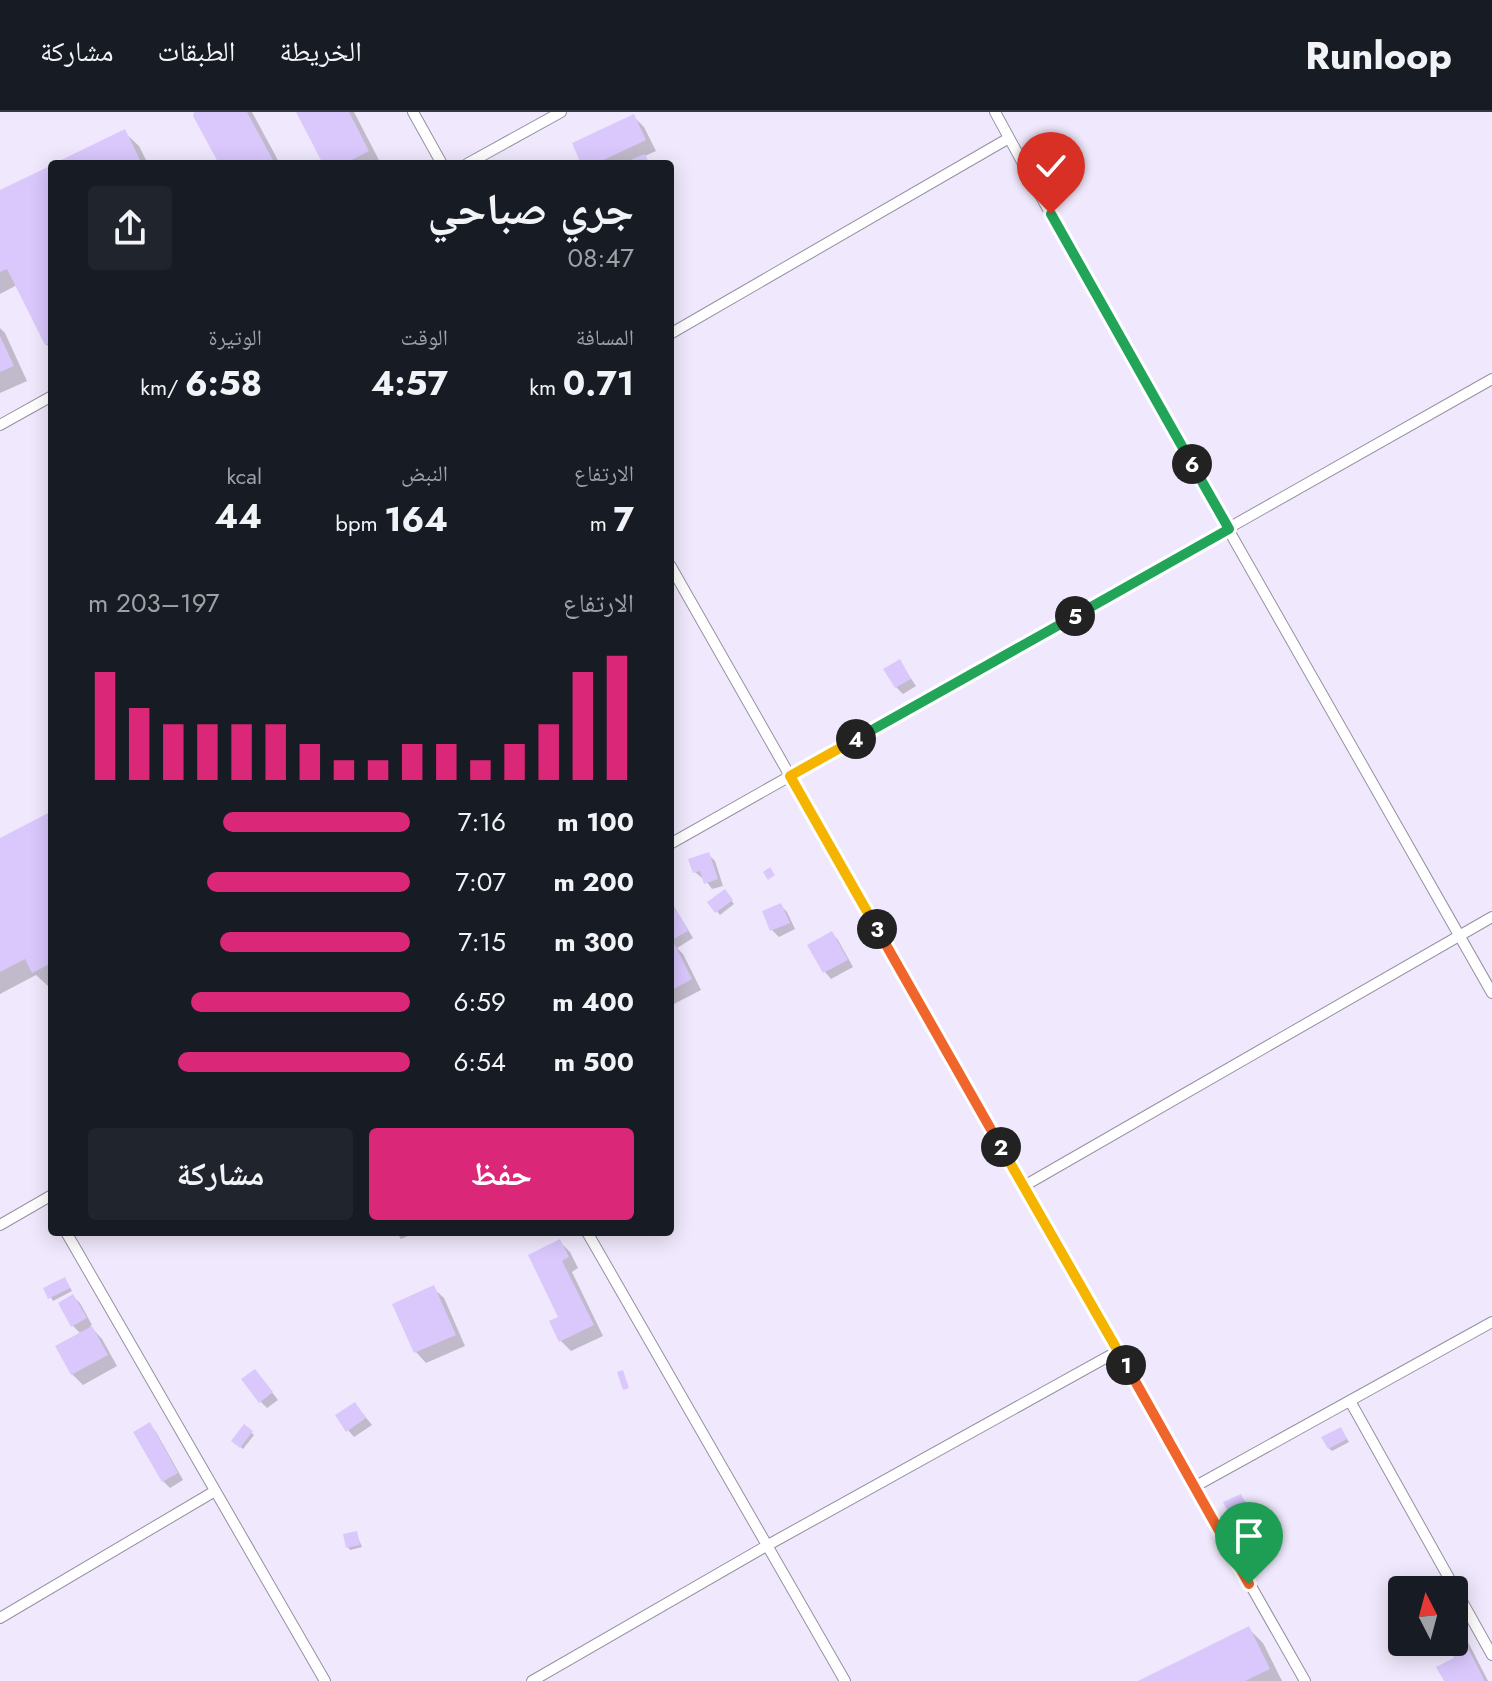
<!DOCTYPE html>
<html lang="ar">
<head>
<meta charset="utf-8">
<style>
  body { margin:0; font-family:Jost,"Noto Naskh Arabic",sans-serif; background:#20242c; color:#f1f3f6; direction:rtl; height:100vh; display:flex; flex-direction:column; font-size:30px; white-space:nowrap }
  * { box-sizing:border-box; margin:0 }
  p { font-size:26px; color:#9ea1a6 }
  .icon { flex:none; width:44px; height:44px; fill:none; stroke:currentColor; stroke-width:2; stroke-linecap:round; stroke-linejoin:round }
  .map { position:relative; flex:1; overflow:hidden; direction:ltr }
  .side { position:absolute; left:48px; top:48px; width:626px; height:1076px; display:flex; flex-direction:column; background:#171b24; border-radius:8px; box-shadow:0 4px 20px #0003; direction:rtl }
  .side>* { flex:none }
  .needle { width:52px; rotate:354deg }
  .buttons { position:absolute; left:1388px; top:1464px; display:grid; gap:16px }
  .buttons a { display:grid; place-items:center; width:80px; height:80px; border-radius:8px; background:#171b24; box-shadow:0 4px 20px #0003; font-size:40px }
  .pin { position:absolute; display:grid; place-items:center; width:68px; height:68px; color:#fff; margin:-82px -34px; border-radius:50% 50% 50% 0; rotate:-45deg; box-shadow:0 0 8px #0007 }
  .pin .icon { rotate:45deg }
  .km { position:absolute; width:40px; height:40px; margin:-20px; border-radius:50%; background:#222; color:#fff; font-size:22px; line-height:40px; text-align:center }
  .round { display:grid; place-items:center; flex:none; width:84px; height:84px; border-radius:8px; background:#20242c }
  .summary { display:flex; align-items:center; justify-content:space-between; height:136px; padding:0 40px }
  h1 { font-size:44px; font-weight:700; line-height:60px }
  .figures { display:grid; grid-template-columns:repeat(3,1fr); gap:12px; height:136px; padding:8px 40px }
  .figures div { display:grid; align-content:center }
  .figures b { font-size:34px; font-weight:700 }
  .figures small { font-size:22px; font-weight:400 }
  .figures p { font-size:22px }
  .chart { height:224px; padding:16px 40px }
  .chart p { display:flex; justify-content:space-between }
  .chart svg { width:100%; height:144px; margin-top:8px; stroke:#db2777; stroke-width:6 }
  .action { display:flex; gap:16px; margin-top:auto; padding:16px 40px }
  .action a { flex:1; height:92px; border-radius:8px; background:#db2777; color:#fff; font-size:32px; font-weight:700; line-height:92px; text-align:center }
  .action a+a { background:#20242c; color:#f1f3f6 }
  ul { padding:0 40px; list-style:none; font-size:26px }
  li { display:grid; grid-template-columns:128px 96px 1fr; align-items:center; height:60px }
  li i { height:20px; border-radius:10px; background:#db2777 }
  header { display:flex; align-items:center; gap:48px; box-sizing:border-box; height:112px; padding:0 40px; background:#171b24; border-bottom:2px solid #363941 }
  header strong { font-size:38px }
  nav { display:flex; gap:44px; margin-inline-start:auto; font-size:28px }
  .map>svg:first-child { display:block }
</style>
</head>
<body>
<header>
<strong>Runloop</strong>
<nav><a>الخريطة</a><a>الطبقات</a><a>مشاركة</a></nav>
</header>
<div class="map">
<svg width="1492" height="1569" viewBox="0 0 1492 1569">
  <rect width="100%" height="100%" fill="#f8f6fd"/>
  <path fill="#f0e9fd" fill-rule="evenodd" d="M0 0H1492V1569H0ZM52 52H670V1120H52ZM1402 1478H1454V1530H1402Z"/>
  <path fill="#0003" d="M196 0H252L280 52H221Z
    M299 0H354L381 52H325Z
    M634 5 644 15 656 39 645 44 649 52H635L634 49 628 52H583Z
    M124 20 139 34 148 52H58Z
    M52 55V238L46 232 17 173 0 182V80Z
    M0 216 5 221 27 269 0 281Z
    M900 550 916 574 903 582 896 575Z
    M52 702V873L48 874 36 863 0 882V728Z
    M708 742 715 749 723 774 712 777 704 766H702L695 760Z
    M725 780 734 792 720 803 710 791Z
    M670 788 693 826 677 836 683 842 701 878 670 894Z
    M780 793 787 800 795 817 779 825 772 818Z
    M832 821 838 828 853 855 831 867 825 860Z
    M396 1120H408L410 1123 401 1127Z
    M560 1130 570 1140 578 1156 572 1160 603 1224 571 1239 561 1229Z
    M67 1170 72 1179 53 1189 46 1177Z
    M433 1176 444 1186 465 1234 426 1251 416 1240Z
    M73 1184 80 1191 92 1213 90 1214 102 1227 117 1254 83 1273 72 1262 81 1222 73 1214Z
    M261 1266 278 1288 267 1296 260 1289Z
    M355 1292 372 1313 354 1325 348 1318Z
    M149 1313 156 1320 183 1368 170 1376 163 1369Z
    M245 1315 254 1323 243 1337 234 1329Z
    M1341 1317 1349 1330 1332 1339 1329 1336Z
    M1240 1384 1247 1391 1263 1425 1249 1431 1242 1425Z
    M356 1421 362 1435 350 1438 348 1435Z
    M1248 1516 1263 1531 1282 1569H1143Z
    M1458 1520 1468 1530 1488 1569H1446L1457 1547 1448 1530H1454V1522Z"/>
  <path fill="#dac8fd" d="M194 0H247L275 52H219L193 4Z
    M296 0H349L369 39 344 52H323Z
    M634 2 646 28 595 52H581L572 31Z
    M125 17 142 52H53Z
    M645 42 649 51 633 52 632 47Z
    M52 53V230L45 233 7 157 0 160V78Z
    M0 224 14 254 0 260Z
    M900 547 911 567 895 576 883 557Z
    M52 699V851L32 861 25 847 0 860V726Z
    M709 740 718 767 704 772 700 759 693 761 688 747Z
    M770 755 775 763 768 768 763 760Z
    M725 777 733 788 715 801 707 790Z
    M670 788 688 819 670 829Z
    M781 791 790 811 770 819 762 799Z
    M832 819 848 848 823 861 807 833Z
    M673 829 692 867 670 879V831Z
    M560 1127 569 1145 562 1149 594 1213 559 1230 549 1209 558 1205 528 1143Z
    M65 1165 70 1176 48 1187 43 1176Z
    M434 1173 456 1223 414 1241 392 1192Z
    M73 1182 87 1206 71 1215 58 1191Z
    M92 1214 108 1243 71 1263 55 1234Z
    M255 1257 273 1280 259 1291 241 1267Z
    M623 1258 629 1276 623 1278 617 1260Z
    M355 1290 366 1306 346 1320 335 1303Z
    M150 1310 178 1361 162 1370 133 1320Z
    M244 1312 253 1319 240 1336 231 1329Z
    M1341 1315 1347 1327 1328 1337 1321 1325Z
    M1241 1382 1258 1418 1240 1426 1223 1390Z
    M357 1419 360 1433 346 1436 343 1422Z
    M1249 1514 1270 1557 1245 1569H1138Z
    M1458 1517 1485 1569H1444L1436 1555 1454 1546 1446 1530H1454V1519Z"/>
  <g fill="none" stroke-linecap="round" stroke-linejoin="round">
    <defs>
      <path id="lane" d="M413 0 442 52
        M995 0 1092 178 1492 881
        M467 52 561 0
        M670 222 1009 26
        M0 313 52 284
        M670 453 1305 1569
        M670 732 1492 267
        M1024 1074 1492 805
        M0 1113 52 1083
        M66 1120 325 1569
        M587 1120 845 1569
        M1350 1289 1492 1543
        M1194 1375 1492 1210
        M0 1506 215 1379
        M532 1569 768 1433 1118 1239"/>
    </defs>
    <use href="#lane" stroke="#9690a1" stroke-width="12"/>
    <use href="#lane" stroke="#fff" stroke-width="10"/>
  </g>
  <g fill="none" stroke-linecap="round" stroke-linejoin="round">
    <defs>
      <path id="split-1" d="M1126 1253 1249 1472"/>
      <path id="split-2" d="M1001 1035 1126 1253"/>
      <path id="split-3" d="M877 817 1001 1035"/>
      <path id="split-4" d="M856 627 790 664 877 817"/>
      <path id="split-5" d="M856 627 1075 504"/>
      <path id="split-6" d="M1075 504 1229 417 1192 352"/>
      <path id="split-7" d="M1051 102 1192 352"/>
    </defs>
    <use href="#split-1" stroke="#fff" stroke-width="16"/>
    <use href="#split-2" stroke="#fff" stroke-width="16"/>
    <use href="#split-3" stroke="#fff" stroke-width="16"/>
    <use href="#split-4" stroke="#fff" stroke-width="16"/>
    <use href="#split-5" stroke="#fff" stroke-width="16"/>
    <use href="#split-6" stroke="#fff" stroke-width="16"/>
    <use href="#split-7" stroke="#fff" stroke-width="16"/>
    <use href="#split-1" stroke="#f0652b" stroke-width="10"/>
    <use href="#split-2" stroke="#f5b400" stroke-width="10"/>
    <use href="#split-3" stroke="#f0652b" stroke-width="10"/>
    <use href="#split-4" stroke="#f5b400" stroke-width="10"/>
    <use href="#split-5" stroke="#22a559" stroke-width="10"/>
    <use href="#split-6" stroke="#22a559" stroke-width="10"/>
    <use href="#split-7" stroke="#22a559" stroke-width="10"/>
  </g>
</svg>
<div class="buttons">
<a><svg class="needle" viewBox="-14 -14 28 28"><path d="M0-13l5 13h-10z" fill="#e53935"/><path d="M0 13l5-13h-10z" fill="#9ea1a6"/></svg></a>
</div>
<div class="pin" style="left:1249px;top:1472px;background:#1e9e55"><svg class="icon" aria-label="arrive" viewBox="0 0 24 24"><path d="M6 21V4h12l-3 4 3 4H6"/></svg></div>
<div class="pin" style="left:1051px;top:102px;background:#d93025"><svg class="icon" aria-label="check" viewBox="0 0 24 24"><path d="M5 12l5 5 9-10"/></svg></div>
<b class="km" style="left:1126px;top:1253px">1</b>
<b class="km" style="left:1001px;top:1035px">2</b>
<b class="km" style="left:877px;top:817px">3</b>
<b class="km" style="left:856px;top:627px">4</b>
<b class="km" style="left:1075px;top:504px">5</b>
<b class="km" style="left:1192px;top:352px">6</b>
<section class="side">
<div class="summary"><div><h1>جري صباحي</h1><p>08:47</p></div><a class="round"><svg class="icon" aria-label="share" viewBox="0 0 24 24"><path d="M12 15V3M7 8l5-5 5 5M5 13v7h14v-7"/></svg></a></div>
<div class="figures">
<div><p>المسافة</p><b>0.71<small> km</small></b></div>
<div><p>الوقت</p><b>4:57</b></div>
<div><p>الوتيرة</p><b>6:58<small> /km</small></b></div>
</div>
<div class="figures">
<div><p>الارتفاع</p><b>7<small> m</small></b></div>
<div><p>النبض</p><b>164<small> bpm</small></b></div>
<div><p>kcal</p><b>44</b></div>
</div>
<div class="chart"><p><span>الارتفاع</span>197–203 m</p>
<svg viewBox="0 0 160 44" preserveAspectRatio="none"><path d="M5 44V11M15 44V22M25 44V27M35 44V27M45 44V27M55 44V27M65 44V33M75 44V38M85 44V38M95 44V33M105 44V33M115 44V38M125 44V33M135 44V27M145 44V11M155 44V6"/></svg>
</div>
<ul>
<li><b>100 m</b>7:16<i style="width:58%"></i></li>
<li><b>200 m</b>7:07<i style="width:63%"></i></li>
<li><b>300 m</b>7:15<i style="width:59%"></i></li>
<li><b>400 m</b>6:59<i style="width:68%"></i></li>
<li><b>500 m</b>6:54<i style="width:72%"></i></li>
</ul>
<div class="action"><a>حفظ</a><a>مشاركة</a></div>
</section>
</div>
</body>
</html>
